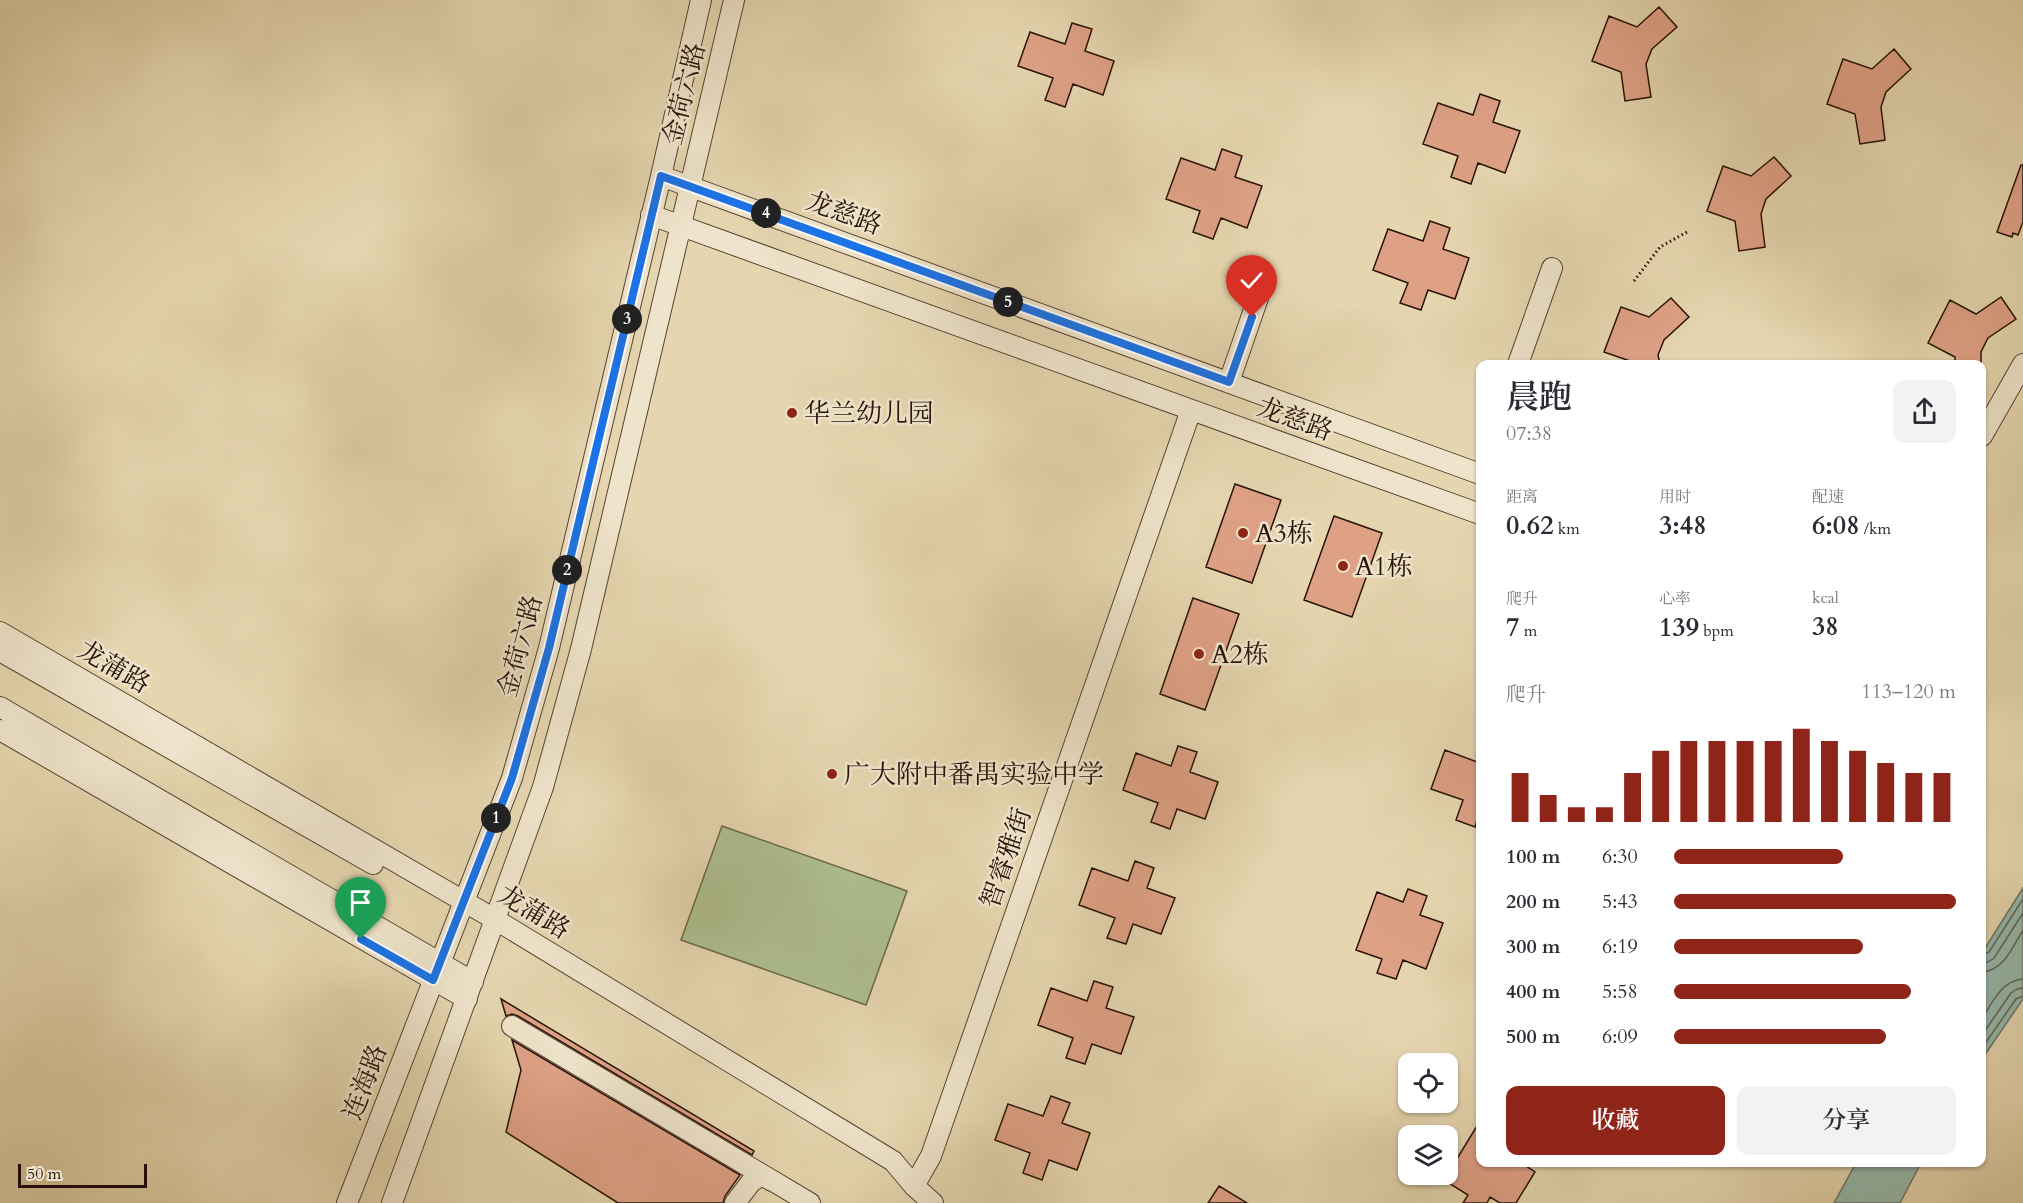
<!DOCTYPE html>
<html lang="zh">
<head>
<meta charset="utf-8">
<style>
  body { margin:0; font-family:Cardo,"Noto Serif SC",serif; background:#f2f2f3; color:#2b2b33; height:100vh; display:flex; flex-direction:column; font-size:22px; white-space:nowrap }
  * { box-sizing:border-box; margin:0 }
  p { font-size:20px; color:#7c7c81 }
  .icon { flex:none; width:33px; height:33px; fill:none; stroke:currentColor; stroke-width:2; stroke-linecap:round; stroke-linejoin:round }
  .map { position:relative; flex:1; overflow:hidden }
  .panel { position:absolute; left:1476px; top:360px; width:510px; height:807px; display:flex; flex-direction:column; background:#fff; border-radius:12px; box-shadow:0 2px 4px #0004 }
  .panel>* { flex:none }
  .controls { position:absolute; left:1398px; top:1053px; display:grid; gap:12px }
  .controls a { display:grid; place-items:center; width:60px; height:60px; border-radius:12px; background:#fff; box-shadow:0 2px 4px #0004; font-size:30px }
  .scale { position:absolute; left:18px; bottom:15px; width:129px; box-sizing:border-box; padding-left:6px; border:3px solid #281209; border-top:0; font-size:16px; line-height:21px; white-space:nowrap; color:#281209; -webkit-text-stroke:4px #eee4cb; paint-order:stroke }
  .pin { position:absolute; display:grid; place-items:center; width:51px; height:51px; color:#fff; margin:-62px -26px; border-radius:50% 50% 50% 0; rotate:-45deg; box-shadow:0 0 6px #0007 }
  .pin .icon { rotate:45deg }
  .km { position:absolute; width:30px; height:30px; margin:-15px; border-radius:50%; background:#222; color:#fff; font-size:16px; line-height:30px; text-align:center }
  .round { display:grid; place-items:center; flex:none; width:63px; height:63px; border-radius:12px; background:#f2f2f3 }
  .overview { display:flex; align-items:center; justify-content:space-between; height:102px; padding:0 30px }
  h1 { font-size:33px; font-weight:600; line-height:45px }
  .metrics { display:grid; grid-template-columns:repeat(3,1fr); gap:9px; height:102px; padding:6px 30px }
  .metrics div { display:grid; align-content:center }
  .metrics b { font-size:26px; font-weight:600 }
  .metrics small { font-size:16px; font-weight:400 }
  .metrics p { font-size:16px }
  .chart { height:168px; padding:12px 30px }
  .chart p { display:flex; justify-content:space-between }
  .chart svg { width:100%; height:108px; margin-top:6px; stroke:#8f2418; stroke-width:6 }
  .action { display:flex; gap:12px; margin-top:auto; padding:12px 30px }
  .action a { flex:1; height:69px; border-radius:12px; background:#8f2418; color:#fff; font-size:24px; font-weight:600; line-height:69px; text-align:center }
  .action a+a { background:#f2f2f3; color:#2b2b33 }
  ul { padding:0 30px; list-style:none; font-size:20px }
  li { display:grid; grid-template-columns:96px 72px 1fr; align-items:center; height:45px }
  li i { height:15px; border-radius:8px; background:#8f2418 }
  .map>svg:first-child { display:block }
</style>
</head>
<body>
<div class="map">
<svg width="2023" height="1203" viewBox="0 0 2023 1203">
  <rect width="100%" height="100%" fill="#e5d6af"/>
  <filter id="stains"><feTurbulence type="fractalNoise" baseFrequency=".00333" numOctaves="4"/><feColorMatrix values="0 0 0 0 .2 0 0 0 0 .09 0 0 0 0 .02 0 0 0 .5 -.17"/></filter>
  <radialGradient id="worn" r=".72"><stop offset=".6" stop-color="#630" stop-opacity="0"/><stop offset="1" stop-color="#630" stop-opacity=".3"/></radialGradient>
  <path fill="#aebf90" stroke="#6b684c" stroke-width="1.5" d="M722 826 907 891 866 1005 681 940Z"/>
  <path fill="#96b9ab" stroke="#6a766a" stroke-width="1.5" d="M2023 888V999L1982 1059V953Z
    M1856 1163V1162L1921 1163 1900 1203H1834Z"/>
  <g fill="none" stroke-linecap="round" stroke-linejoin="round">
    <path stroke="#5f665a" stroke-width="1.5" d="M1982 955 1989 952 2023 899
      M1982 963 1988 962 1994 958 2023 913
      M1982 972C2004 971 2013 946 2023 930
      M1982 1019C1992 1003 2002 980 2023 979
      M1982 1035 2011 993 2017 989 2023 988
      M1982 1048 2016 999 2023 996"/>
  </g>
  <path fill="#dea186" stroke="#281209" stroke-width="1.5" d="M1659 7 1677 27 1652 49 1646 64 1651 97 1625 101 1621 72 1592 61 1609 16 1637 27Z
    M1072 23 1092 29 1085 51 1114 61 1103 95 1073 84 1065 107 1045 100 1053 78 1018 66 1030 32 1065 44Z
    M1894 49 1911 69 1886 92 1881 107 1885 140 1860 144 1855 114 1827 104 1843 59 1872 69Z
    M1480 94 1500 101 1493 122 1520 131 1505 173 1478 163 1471 184 1451 177 1458 156 1423 144 1438 103 1473 115Z
    M1222 149 1242 156 1235 177 1262 186 1247 228 1221 218 1213 239 1193 232 1200 211 1166 199 1181 158 1215 170Z
    M1774 157 1791 176 1766 199 1761 214 1765 247 1739 251 1735 221 1707 211 1723 166 1751 176Z
    M2021 165H2023V222L2018 235 2013 233 2012 237 1997 232Z
    M1430 221 1450 228 1443 249 1469 258 1455 299 1428 290 1421 310 1400 303 1408 283 1373 270 1388 229 1423 241Z
    M2001 297 2016 319 1988 338 1981 352V364H1955V357L1928 343 1950 300 1976 314Z
    M1671 298 1689 317 1664 340 1658 355 1660 364H1633V362L1604 352 1621 307 1649 317Z
    M1235 484 1281 500 1252 583 1206 567Z
    M1334 516 1382 533 1352 617 1304 600Z
    M1193 598 1239 614 1205 710 1160 694Z
    M1178 746 1197 752 1190 772 1218 782 1205 819 1177 809 1170 829 1151 822 1158 803 1123 790 1136 753 1171 766Z
    M1445 750 1480 763V810L1475 827 1456 820 1463 800 1431 789Z
    M1135 861 1154 868 1147 888 1175 898 1161 934 1133 924 1126 944 1107 938 1115 918 1079 905 1092 868 1128 881Z
    M1408 889 1427 896 1420 915 1443 923 1426 969 1403 960 1396 979 1377 973 1382 959 1356 950 1377 892 1403 902Z
    M1094 981 1113 987 1106 1008 1134 1017 1121 1054 1092 1044 1085 1064 1066 1058 1073 1038 1038 1025 1051 988 1087 1001Z
    M501 999 754 1151 752 1155 518 1016 512 1014 506 1016Z
    M512 1040 740 1175 725 1196 723 1203H618L506 1132 521 1070Z
    M1051 1096 1070 1103 1062 1123 1090 1133 1077 1170 1049 1160 1042 1180 1023 1173 1030 1153 995 1140 1008 1104 1043 1116Z
    M1480 1121V1162H1520L1535 1172 1516 1203H1500L1490 1197 1487 1203H1463L1468 1195 1444 1180Z
    M1219 1186 1247 1203H1208Z"/>
  <g fill="none" stroke-linecap="round" stroke-linejoin="round">
    <defs>
      <path id="minor" d="M661 176 1480 474
        M651 215 1480 514
        M1518 364 1552 268
        M1229 382 1258 298
        M1982 436 2023 364
        M0 632 496 920 893 1161 914 1186 933 1203
        M0 651 373 864
        M0 707 473 982
        M0 730 467 999
        M512 1026 810 1203
        M914 1186 931 1156 1191 410
        M347 1203 512 778 549 648 661 176 701 0
        M392 1203 543 787 581 649 734 0
        M735 1203 751 1182 762 1175 772 1181"/>
    </defs>
    <use href="#minor" stroke="#574332" stroke-width="22"/>
    <path stroke="#281209" stroke-width="3" stroke-dasharray="1.5 3" stroke-linecap="butt" d="M1634 281 1660 247 1687 232"/>
    <use href="#minor" stroke="#eee4cb" stroke-width="20"/>
  </g>
  <g fill="none" stroke-linecap="round" stroke-linejoin="round">
    <defs>
      <path id="route" d="M361 939 433 980 512 778 549 648 661 176 1229 382 1252 317"/>
    </defs>
    <use href="#route" stroke="#fff" stroke-width="12"/>
    <use href="#route" stroke="#1a73e8" stroke-width="8"/>
  </g>
  <g fill="#8f2418" stroke="#eee4cb" stroke-width="2">
    <circle cx="792" cy="413" r="6"/>
    <circle cx="1243" cy="533" r="6"/>
    <circle cx="1343" cy="566" r="6"/>
    <circle cx="1199" cy="654" r="6"/>
    <circle cx="832" cy="774" r="6"/>
  </g>
  <g text-anchor="middle" dominant-baseline="central" stroke-width="5" stroke-linejoin="round" paint-order="stroke">
    <g font-size="26" fill="#281209" stroke="#eee4cb">
      <text transform="translate(684 94) rotate(-76)">金荷六路</text>
      <text transform="translate(844 213) rotate(20)">龙慈路</text>
      <text transform="translate(1295 419) rotate(20)">龙慈路</text>
      <text transform="translate(520 646) rotate(-75)">金荷六路</text>
      <text transform="translate(114 667) rotate(30)">龙蒲路</text>
      <text transform="translate(1006 858) rotate(-71)">智睿雅街</text>
      <text transform="translate(534 912) rotate(31)">龙蒲路</text>
      <text transform="translate(365 1082) rotate(-69)">连海路</text>
    </g>
    <g font-size="26" fill="#281209" stroke="#eee4cb" text-anchor="start">
      <text x="804" y="413">华兰幼儿园</text>
      <text x="1255" y="533">A3栋</text>
      <text x="1355" y="566">A1栋</text>
      <text x="1211" y="654">A2栋</text>
      <text x="844" y="774">广大附中番禺实验中学</text>
    </g>
  </g>
  <rect width="100%" height="100%" filter="url(#stains)"/>
  <rect width="100%" height="100%" fill="url(#worn)"/>
</svg>
<div class="controls">
<a><svg class="icon" aria-label="locate" viewBox="0 0 24 24"><circle cx="12" cy="12" r="6"/><path d="M12 2v4M12 18v4M2 12h4M18 12h4"/></svg></a>
<a><svg class="icon" aria-label="layers" viewBox="0 0 24 24"><path d="M12 4l9 5-9 5-9-5zM3 14l9 5 9-5"/></svg></a>
</div>
<div class="scale">50 m</div>
<div class="pin" style="left:361px;top:939px;background:#1e9e55"><svg class="icon" aria-label="arrive" viewBox="0 0 24 24"><path d="M6 21V4h12l-3 4 3 4H6"/></svg></div>
<div class="pin" style="left:1252px;top:317px;background:#d93025"><svg class="icon" aria-label="check" viewBox="0 0 24 24"><path d="M5 12l5 5 9-10"/></svg></div>
<b class="km" style="left:496px;top:818px">1</b>
<b class="km" style="left:567px;top:570px">2</b>
<b class="km" style="left:627px;top:319px">3</b>
<b class="km" style="left:766px;top:213px">4</b>
<b class="km" style="left:1008px;top:302px">5</b>
<section class="panel">
<div class="overview"><div><h1>晨跑</h1><p>07:38</p></div><a class="round"><svg class="icon" aria-label="share" viewBox="0 0 24 24"><path d="M12 15V3M7 8l5-5 5 5M5 13v7h14v-7"/></svg></a></div>
<div class="metrics">
<div><p>距离</p><b>0.62<small> km</small></b></div>
<div><p>用时</p><b>3:48</b></div>
<div><p>配速</p><b>6:08<small> /km</small></b></div>
</div>
<div class="metrics">
<div><p>爬升</p><b>7<small> m</small></b></div>
<div><p>心率</p><b>139<small> bpm</small></b></div>
<div><p>kcal</p><b>38</b></div>
</div>
<div class="chart"><p><span>爬升</span>113–120 m</p>
<svg viewBox="0 0 160 44" preserveAspectRatio="none"><path d="M5 44V24M15 44V33M25 44V38M35 44V38M45 44V24M55 44V15M65 44V11M75 44V11M85 44V11M95 44V11M105 44V6M115 44V11M125 44V15M135 44V20M145 44V24M155 44V24"/></svg>
</div>
<ul>
<li><b>100 m</b>6:30<i style="width:60%"></i></li>
<li><b>200 m</b>5:43<i style="width:100%"></i></li>
<li><b>300 m</b>6:19<i style="width:67%"></i></li>
<li><b>400 m</b>5:58<i style="width:84%"></i></li>
<li><b>500 m</b>6:09<i style="width:75%"></i></li>
</ul>
<div class="action"><a>收藏</a><a>分享</a></div>
</section>
</div>
</body>
</html>
